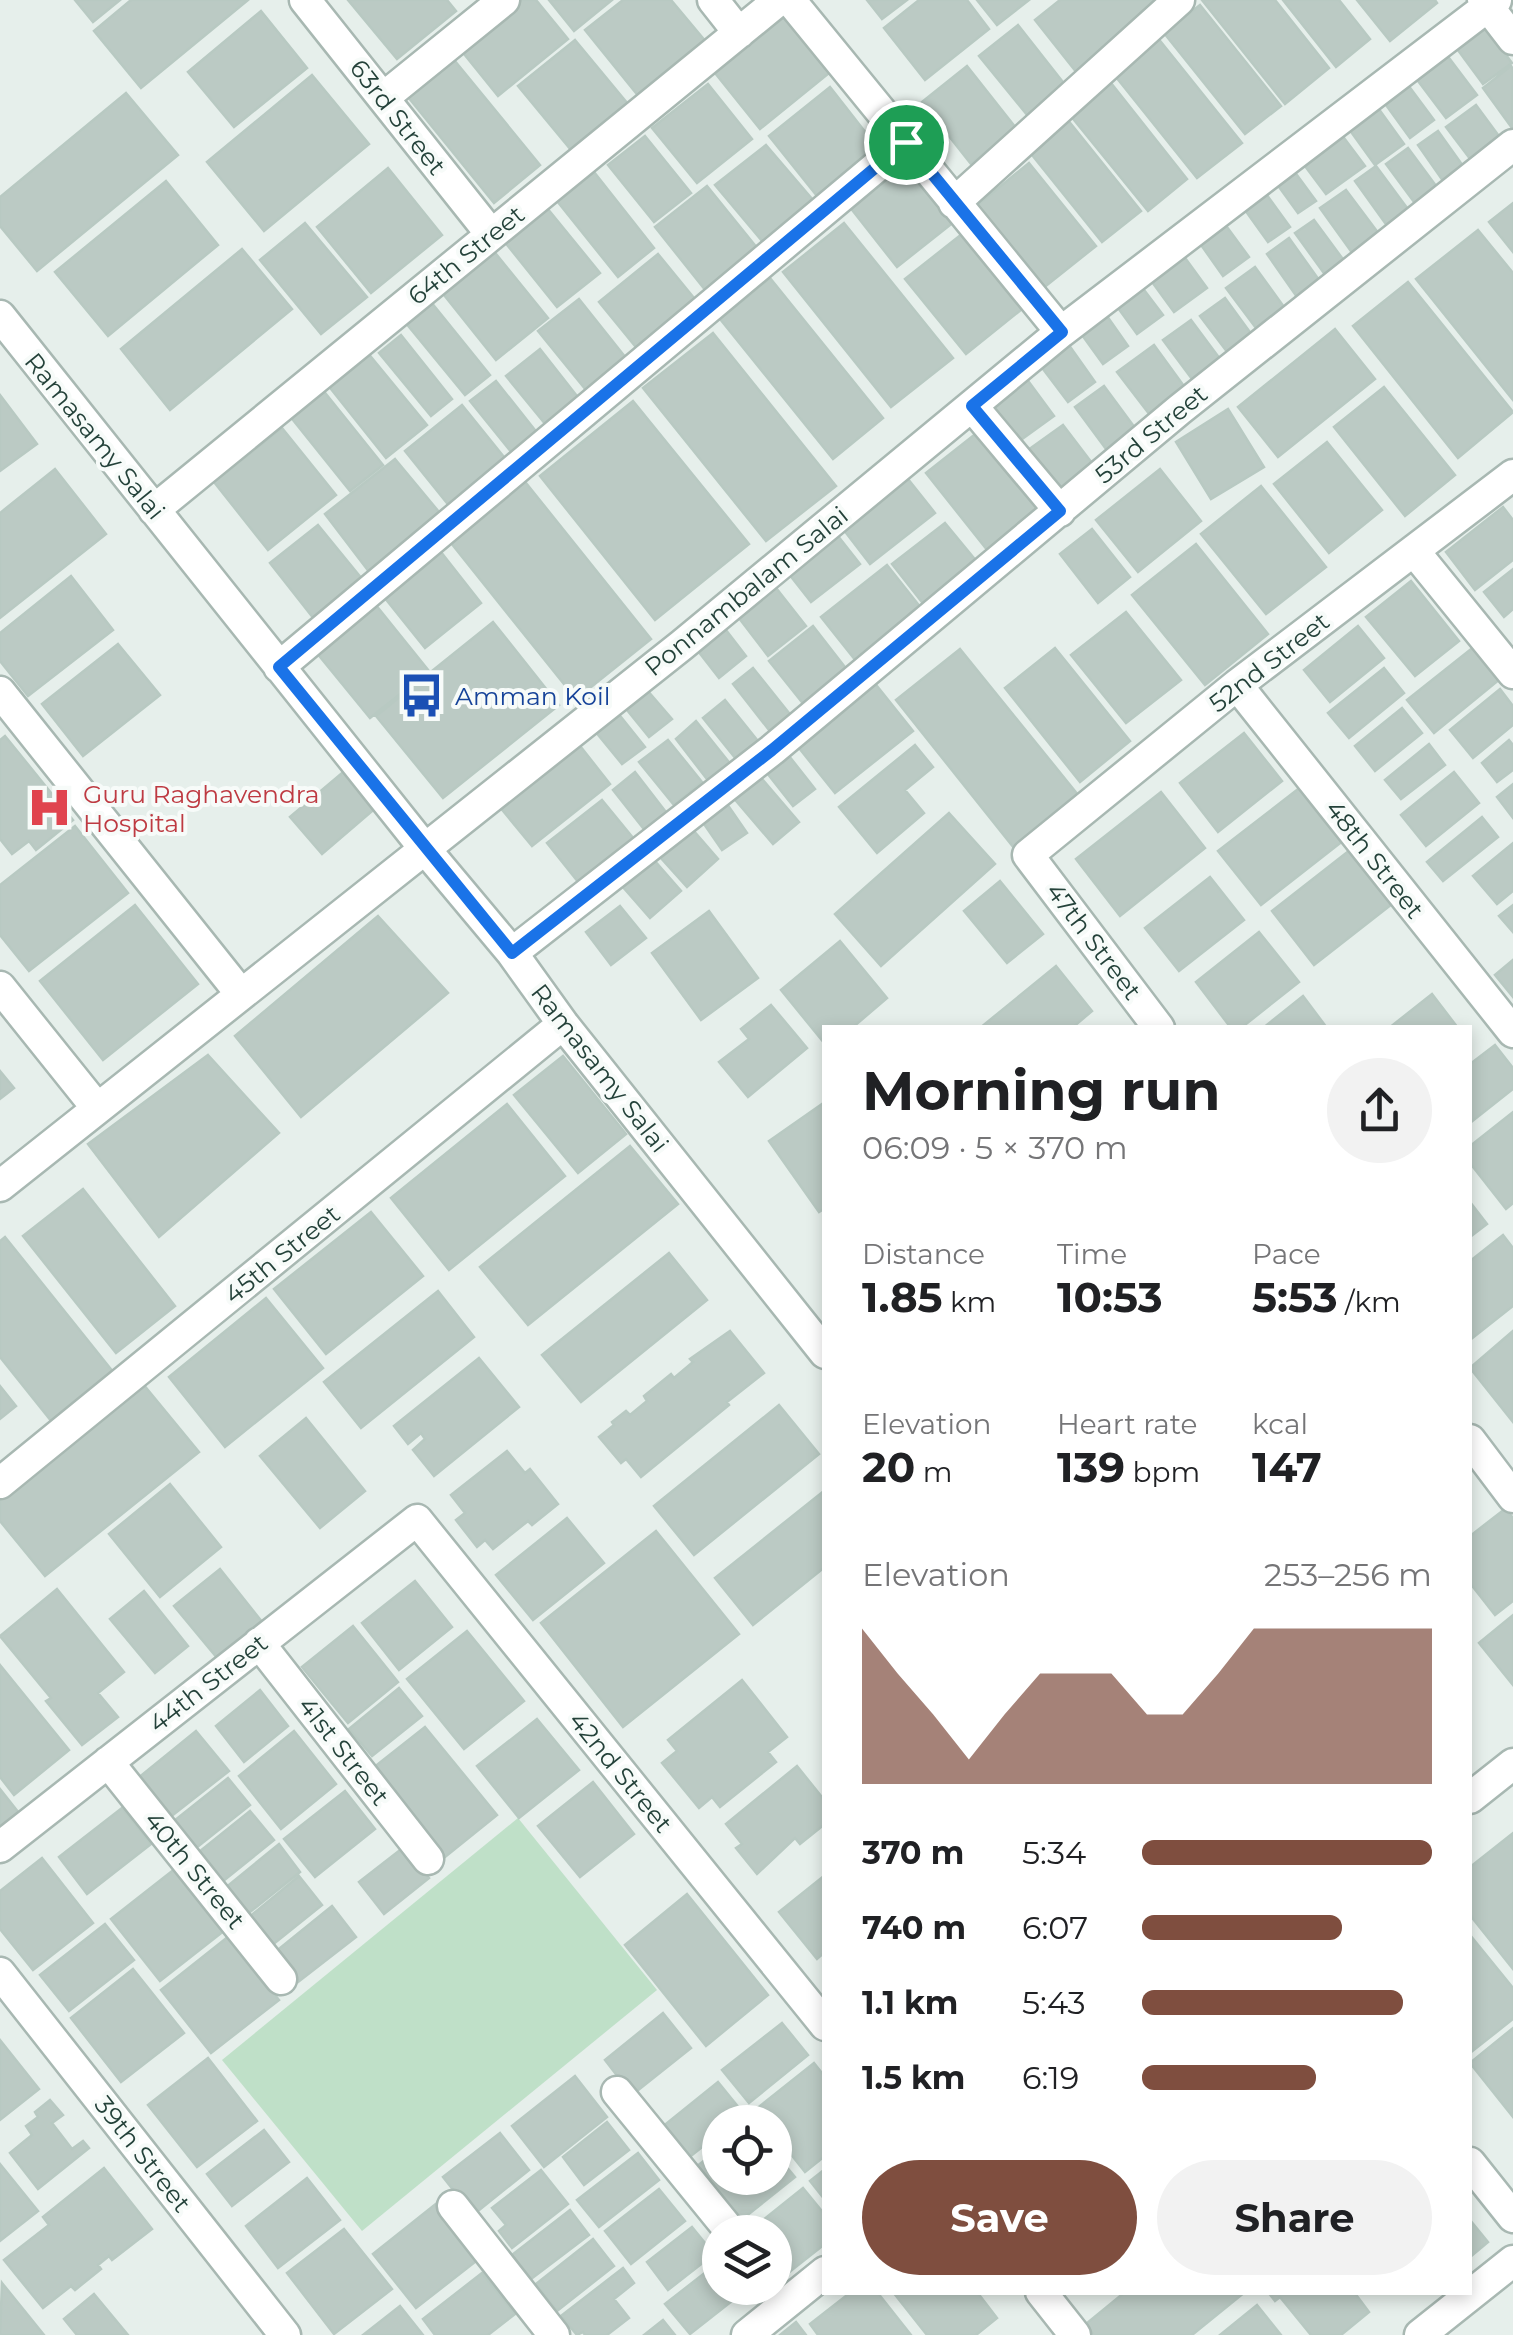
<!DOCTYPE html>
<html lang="en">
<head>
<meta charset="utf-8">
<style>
  body { margin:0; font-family:Montserrat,sans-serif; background:#f2f2f2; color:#202124; height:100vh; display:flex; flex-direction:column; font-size:38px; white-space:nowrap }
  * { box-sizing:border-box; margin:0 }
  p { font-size:32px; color:#757577 }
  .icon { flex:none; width:55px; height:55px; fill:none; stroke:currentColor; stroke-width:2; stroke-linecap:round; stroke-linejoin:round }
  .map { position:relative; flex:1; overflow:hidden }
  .drawer { position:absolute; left:822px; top:1025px; width:650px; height:1270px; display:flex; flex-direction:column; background:#fff; border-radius:0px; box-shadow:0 5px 15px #0003 }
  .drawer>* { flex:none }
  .buttons { position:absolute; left:702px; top:2105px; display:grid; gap:20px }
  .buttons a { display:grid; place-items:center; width:90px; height:90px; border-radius:50%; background:#fff; box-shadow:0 5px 15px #0003; font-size:50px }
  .pin { position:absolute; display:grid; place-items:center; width:85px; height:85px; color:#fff; margin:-42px; border:5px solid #fff; border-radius:50%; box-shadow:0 2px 10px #0007 }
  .round { display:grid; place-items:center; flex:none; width:105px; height:105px; border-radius:52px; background:#f2f2f2 }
  .overview { display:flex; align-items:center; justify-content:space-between; height:170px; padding:0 40px }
  h1 { font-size:55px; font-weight:700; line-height:75px }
  .stats { display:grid; grid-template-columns:repeat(3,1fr); gap:15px; height:170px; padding:10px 40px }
  .stats div { display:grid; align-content:center }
  .stats b { font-size:42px; font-weight:700 }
  .stats small { font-size:28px; font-weight:400 }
  .stats p { font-size:28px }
  .chart { height:280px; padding:20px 40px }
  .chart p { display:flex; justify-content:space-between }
  .chart svg { width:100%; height:180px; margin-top:10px; fill:#7f4e3f; opacity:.7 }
  .action { display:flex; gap:20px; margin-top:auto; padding:20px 40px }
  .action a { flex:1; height:115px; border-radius:60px; background:#7f4e3f; color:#fff; font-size:40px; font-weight:700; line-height:115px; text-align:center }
  .action a+a { background:#f2f2f2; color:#202124 }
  ul { padding:0 40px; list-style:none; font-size:32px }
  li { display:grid; grid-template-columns:160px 120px 1fr; align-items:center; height:75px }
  li i { height:25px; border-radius:12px; background:#7f4e3f }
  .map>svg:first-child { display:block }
</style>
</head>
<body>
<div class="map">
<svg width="1513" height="2335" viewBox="0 0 1513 2335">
  <rect width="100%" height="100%" fill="#e6efeb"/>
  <path fill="#bfe0c8" d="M518 1818 657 1990 362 2231 222 2060Z"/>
  <path fill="#bbcac4" stroke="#b8c9c2" stroke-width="2.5" d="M75 0H120L93 22Z
    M131 0H248L141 88 94 31Z
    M348 0H447L456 11 397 59Z
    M519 0H536L568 39 498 96 460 49Z
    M549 0H612L574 31Z
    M623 0H671L707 43 640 98 585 30Z
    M867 0H907L882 19Z
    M919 0H967L989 29 925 80 884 28Z
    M977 0H1029L997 25Z
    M1060 0H1157L1077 73 1035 20Z
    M1202 0H1275L1329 68 1285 104Z
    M1283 0H1339L1370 39 1336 67Z
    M1357 0H1435L1437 3 1390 41Z
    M1200 5 1281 106 1245 134 1164 33Z
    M261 11 307 68 234 127 188 72Z
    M781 12 829 73 760 129 711 68Z
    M1481 21 1512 63 1483 84 1452 42Z
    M1018 25 1066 86 1028 116 979 56Z
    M1157 37 1242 143 1197 178 1112 72Z
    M575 40 633 110 576 156 518 86Z
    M1443 50 1477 95 1446 118 1412 73Z
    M450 55 540 165 494 203 404 92Z
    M967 66 1016 128 971 164 922 102Z
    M1511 66 1513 69 1512 128 1483 88Z
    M312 75 369 144 264 231 207 162Z
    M1405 81 1434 120 1410 138 1381 98Z
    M1111 83 1187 179 1148 211 1070 115Z
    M708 84 752 139 697 183 652 128Z
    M830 87 877 147 817 196 769 136Z
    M126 93 178 155 37 271 0 226V197Z
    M1373 101 1404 144 1375 165 1344 122Z
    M1476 105 1504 143 1474 164 1446 127Z
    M1067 119 1141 211 1102 242 1028 150Z
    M1338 130 1365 166 1326 194 1299 158Z
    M1438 131 1468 173 1448 188 1418 145Z
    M645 136 691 193 654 222 608 165Z
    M766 145 819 207 768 248 715 185Z
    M1408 148 1442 194 1420 210 1386 164Z
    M906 160 955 221 897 267 849 206Z
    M1029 163 1096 246 1042 289 975 207Z
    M1376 166 1410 212 1388 227 1355 181Z
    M1291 167 1316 201 1298 213 1274 180Z
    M388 168 442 235 371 293 317 227Z
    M594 172 654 248 618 277 557 201Z
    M166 181 218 245 108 336 55 272Z
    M707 186 766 259 714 301 655 227Z
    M1261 187 1290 227 1268 242 1240 203Z
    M1346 190 1379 234 1353 254 1320 208Z
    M1513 203V252L1489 222Z
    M547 208 600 273 557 307 504 241Z
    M1314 220 1345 262 1326 276 1295 233Z
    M305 223 367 297 321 334 260 260Z
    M844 223 953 358 891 407 783 272Z
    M1224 223 1249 257 1223 276 1199 242Z
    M967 230 1027 305 966 354 905 279Z
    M1478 230 1513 273V400L1416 279Z
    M1289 238 1319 280 1297 297 1267 254Z
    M242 249 292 309 170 410 121 349Z
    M492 249 548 318 496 360 440 290Z
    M1180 251 1207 288 1174 312 1147 275Z
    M658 254 703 309 644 357 599 302Z
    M1255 267 1284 307 1256 328 1226 288Z
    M770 278 883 418 833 459 720 319Z
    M1138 282 1163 315 1137 334 1113 301Z
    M1408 282 1513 412 1458 458 1353 326Z
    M1225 298 1252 335 1228 353 1200 316Z
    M579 299 626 358 586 390 538 331Z
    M431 302 490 375 465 395 405 322Z
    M1102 309 1128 346 1103 364 1077 328Z
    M1191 320 1223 363 1195 383 1163 340Z
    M1335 329 1375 379 1278 457 1238 407Z
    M713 333 836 486 766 541 643 388Z
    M401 335 452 399 431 416 379 353Z
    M1066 341 1095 382 1068 402 1037 361Z
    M1154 345 1186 389 1150 415 1117 372Z
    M540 349 584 405 551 431 506 376Z
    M367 352 427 425 386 458 327 384Z
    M1023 374 1054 416 1011 447 980 406Z
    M496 381 546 444 521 464 470 401Z
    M1104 386 1138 432 1109 453 1075 407Z
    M1384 387 1455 475 1405 516 1334 427Z
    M322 389 383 465 350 491 289 415Z
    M0 395 37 444 0 471Z
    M633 401 749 544 655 620 540 476Z
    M462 405 512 467 455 513 405 451Z
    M1228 409 1264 467 1211 499 1176 442Z
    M1063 425 1095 467 1060 493 1028 450Z
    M282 428 336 495 268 550 214 482Z
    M983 428 1045 506 988 551 926 473Z
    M1327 442 1382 510 1329 553 1274 484Z
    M395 459 444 518 373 577 325 514Z
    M55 469 106 534 0 618V513Z
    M1160 469 1201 521 1138 572 1096 520Z
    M904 474 935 513 870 564 840 525Z
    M522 478 651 639 576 699 447 538Z
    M1261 486 1326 567 1266 614 1201 534Z
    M1503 507 1513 520V560L1475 590 1446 552Z
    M945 523 978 563 925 606 892 564Z
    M318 525 367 585 318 624 270 563Z
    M1092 529 1130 577 1098 603 1060 554Z
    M834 531 860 564 811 602 785 569Z
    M1196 544 1268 634 1205 685 1132 595Z
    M437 547 481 603 425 648 380 592Z
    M887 565 925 613 860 666 821 617Z
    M1513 569V609L1504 617 1484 592Z
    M71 576 113 630 28 696 0 661V633Z
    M769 579 806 626 768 656 732 609Z
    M1411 581 1459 641 1415 676 1366 617Z
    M375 604 429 671 370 718 316 652Z
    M1126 612 1181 680 1126 723 1071 655Z
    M719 621 746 656 719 678 691 642Z
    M493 622 559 705 443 798 376 716Z
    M813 626 848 671 805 706 769 661Z
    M1358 626 1384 658 1330 702 1304 670Z
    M1480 642 1506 674 1434 733 1407 700Z
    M118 644 160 695 83 756 42 704Z
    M1055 648 1130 741 1080 782 1005 688Z
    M960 649 1083 801 1018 853 896 700Z
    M753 668 797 723 776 739 733 684Z
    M1384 668 1404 693 1349 738 1328 713Z
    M873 681 913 731 835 793 795 743Z
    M1500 689 1513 706V725L1473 758 1450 730Z
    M647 690 672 719 649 737 623 705Z
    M725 700 758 741 736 759 703 718Z
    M613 707 645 747 622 764 590 725Z
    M1402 708 1422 733 1375 771 1355 746Z
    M696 721 732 766 710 783 676 739Z
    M1244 733 1282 781 1218 832 1180 783Z
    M5 736 73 820 36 850 29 841 12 854 0 839V740Z
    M573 737 610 784 532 846 494 800Z
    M668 740 702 782 674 805 639 762Z
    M1509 740 1513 745V770L1497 782 1482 763Z
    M1429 744 1445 765 1401 799 1385 780Z
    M915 745 933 767 905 790 924 813 877 853 839 807Z
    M789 756 815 789 793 806 767 773Z
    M348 768 379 805 322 854 290 817Z
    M635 772 669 816 647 833 613 790Z
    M1454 772 1479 803 1426 846 1401 815Z
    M757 773 799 822 773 844 731 795Z
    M1513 784V818L1497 797Z
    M1302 786 1344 840 1261 905 1218 851Z
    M1161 792 1205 848 1120 916 1076 859Z
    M602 800 634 839 579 883 547 843Z
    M727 804 747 833 722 850 702 821Z
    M949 813 995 864 881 966 835 914Z
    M1482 817 1498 837 1443 881 1427 862Z
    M75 826 128 893 29 971 0 935V885Z
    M693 830 718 859 687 887 661 858Z
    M1513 843V891L1497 904 1473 876Z
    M1350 850 1392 904 1314 965 1272 911Z
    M654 860 681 891 650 918 623 887Z
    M1210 877 1244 920 1179 971 1145 928Z
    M1000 881 1043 934 1007 963 964 911Z
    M135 905 198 984 103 1060 40 981Z
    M1513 905V932L1499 916Z
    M620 906 646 938 611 965 586 932Z
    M709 911 758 978 701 1020 652 953Z
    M378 916 448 993 301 1117 235 1036Z
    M1259 932 1299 982 1241 1028H1231L1196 982Z
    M840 941 887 998 852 1028H825V1044L781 990Z
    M1513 960V997L1495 975Z
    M1056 966 1092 1011 1072 1028H980Z
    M1432 994 1458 1028H1389Z
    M1303 996 1327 1028H1263Z
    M771 1005 807 1048 748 1097 719 1062 749 1039 741 1029Z
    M1495 1045 1513 1068V1089L1470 1123V1064Z
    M208 1055 279 1133 159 1237 88 1144Z
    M563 1056 626 1134 578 1173 514 1095Z
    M0 1071 14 1088 0 1099Z
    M825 1102V1208L819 1212 769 1141Z
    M507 1104 565 1176 449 1270 391 1198Z
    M1513 1112V1203L1506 1209 1470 1163V1146Z
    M630 1146 678 1204 528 1325 480 1267Z
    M83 1189 175 1306 116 1353 23 1236Z
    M1470 1202 1487 1224 1470 1237Z
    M371 1212 423 1276 326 1354 274 1289Z
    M1503 1235 1513 1248V1306L1470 1340V1261Z
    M5 1237 118 1378 56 1427 0 1357V1241Z
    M669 1253 707 1300 581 1402 542 1355Z
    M438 1291 474 1337 361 1428 324 1382Z
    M266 1298 323 1368 225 1447 169 1377Z
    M730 1331 764 1373 727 1402 729 1405 641 1477 626 1459 621 1463 599 1437 614 1425 612 1422 626 1411 630 1415 647 1401 644 1396 671 1374 674 1378 693 1362 690 1359Z
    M1513 1331V1422L1470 1368Z
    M479 1358 519 1407 434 1476 413 1450 425 1439 421 1433 408 1444 394 1426Z
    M143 1384 199 1452 45 1576 0 1521V1500Z
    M0 1386 16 1406 0 1419Z
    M779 1405 819 1454 694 1555 654 1506Z
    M306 1418 365 1491 320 1528 260 1456Z
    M507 1451 525 1473 530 1469 558 1504 532 1525 528 1521 493 1549 485 1540 477 1547 456 1520 465 1513 451 1495Z
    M170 1484 221 1547 160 1597 109 1534Z
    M825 1490V1567L753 1625 715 1578Z
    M1505 1509 1513 1518V1601L1495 1615 1470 1583V1536Z
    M567 1518 604 1563 533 1620 496 1575Z
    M656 1531 739 1634 623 1727 541 1623Z
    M220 1569 263 1623 218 1659 174 1606Z
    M415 1581 452 1627 399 1670 362 1623Z
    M57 1589 124 1672 98 1693 118 1717 82 1745 46 1701 51 1698 0 1636Z
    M144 1591 188 1646 155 1673 110 1619Z
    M1513 1615V1685L1479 1643Z
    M353 1626 398 1682 348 1723 302 1667Z
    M467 1631 524 1701 464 1749 407 1679Z
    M0 1665 69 1750 14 1795 0 1777Z
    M742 1680 787 1737 768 1752 776 1762 720 1807 712 1797 699 1808 662 1763 677 1751 668 1740Z
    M399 1688 422 1716 372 1756 349 1729Z
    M260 1690 288 1726 244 1762 216 1726Z
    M537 1719 579 1770 519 1818 477 1766Z
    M425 1727 497 1815 440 1861 368 1772Z
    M196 1731 229 1771 169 1818 137 1779Z
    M294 1731 336 1784 281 1829 239 1776Z
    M797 1766 825 1801V1824L800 1844 795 1838 757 1874 736 1848 742 1844 726 1824Z
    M228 1778 250 1805 196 1848 174 1821Z
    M593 1782 634 1834 580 1877 538 1826Z
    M0 1789 19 1813 0 1829Z
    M345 1791 375 1829 315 1877 284 1839Z
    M122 1808 151 1844 87 1894 59 1857Z
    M250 1811 274 1840 222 1882 199 1852Z
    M1513 1833V1969L1470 1915V1867Z
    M279 1844 300 1872 245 1916 224 1889Z
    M404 1847 429 1878 384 1914 359 1882Z
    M42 1858 93 1923 33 1970 0 1929V1891Z
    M176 1868 225 1930 160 1981 111 1919Z
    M825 1875V1952L817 1959 779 1912Z
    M299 1876 322 1905 271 1946 248 1918Z
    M687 1894 768 1995 706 2046 625 1945Z
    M332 1906 356 1937 298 1982 274 1953Z
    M105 1924 134 1960 69 2011 40 1975Z
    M1470 1935 1513 1988V2019L1470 2053Z
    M229 1936 279 2000 211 2053 161 1990Z
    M133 1969 184 2033 121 2082 71 2018Z
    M663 2013 691 2048 632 2095 605 2060Z
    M782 2023 808 2055 749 2103 722 2070Z
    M1513 2028V2117L1470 2063Z
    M0 2040 39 2089 0 2120Z
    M208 2058 257 2121 197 2167 148 2105Z
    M814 2063 825 2077V2156L805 2172 775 2134V2122H765L755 2110Z
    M575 2076 607 2117 544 2167 512 2126Z
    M718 2082 744 2114 733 2122H720V2133L687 2159 661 2128Z
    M50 2100 63 2115 52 2123 72 2149 83 2141 89 2148 38 2189 10 2153 32 2135 26 2126 38 2117 35 2112Z
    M607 2122 629 2150 584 2185 563 2157Z
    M264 2130 289 2162 232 2206 207 2174Z
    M500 2133 529 2170 473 2215 443 2177Z
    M720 2148V2178H775V2153L795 2177 740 2221 696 2167Z
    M638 2153 659 2180 599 2227 577 2200Z
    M0 2164 38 2211 0 2241Z
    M104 2168 152 2229 112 2260 109 2256 98 2265 101 2269 75 2290 71 2286 43 2308 4 2260 49 2225 43 2217Z
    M825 2169V2200L810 2181Z
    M541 2170 568 2204 512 2248 499 2231 506 2225 492 2208Z
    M307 2178 340 2220 278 2268 246 2226Z
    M803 2188 825 2215V2244L783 2277 775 2267V2232H748Z
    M659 2189 685 2221 631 2264 605 2231Z
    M437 2203 480 2258 416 2308 373 2254Z
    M570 2210 589 2235 531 2279 512 2255Z
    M1470 2220 1488 2242 1470 2257Z
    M692 2227 714 2254 668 2290 647 2262Z
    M344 2229 392 2289 334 2334 287 2273Z
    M593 2239 614 2266 557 2311 536 2284Z
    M720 2261V2288L746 2290 690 2334 665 2304Z
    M623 2268 634 2283 614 2299 629 2318 607 2335H585L583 2332 577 2335 561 2316Z
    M482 2273 515 2314 488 2335H435L423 2319Z
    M2 2283 44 2335H0Z
    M851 2292H877L911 2335H818L810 2324Z
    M893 2292H977L997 2318 976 2335H927Z
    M1125 2292H1245L1192 2335H1094L1086 2324Z
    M1268 2292H1354L1369 2312 1341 2335H1311L1280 2297 1275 2301Z
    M94 2294 128 2335H77L64 2319Z
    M1257 2305 1281 2335H1220Z
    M400 2306 423 2335H363Z
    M663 2320 675 2335H644Z
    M796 2322 806 2335H780Z"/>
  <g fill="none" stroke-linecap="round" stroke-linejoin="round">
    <defs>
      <path id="minor" d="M305 0 491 234
        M713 0 739 33
        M790 0 1061 332
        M1483 0 1513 39
        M383 98 504 0
        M954 203 1179 0
        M0 316 425 849 512 953 563 1024 825 1353
        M972 406 1060 511
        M154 510 779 0
        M1414 551 1513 673
        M279 667 906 142
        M1237 685 1513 1032
        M0 692 241 994
        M512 953 772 750 1179 410 1513 145
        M0 987 97 1108
        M1159 1028 1028 855 1237 685 1513 475
        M0 1186 682 645 1061 332 1496 0
        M1470 1440 1513 1497
        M0 1483 563 1024
        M259 1643 428 1859
        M108 1762 281 1979
        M1470 1798 1513 1764
        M0 1847 417 1520 825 2025
        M0 1973 285 2335
        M617 2092 731 2232
        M1470 2163 1513 2217
        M453 2206 554 2335
        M1041 2292 1075 2335
        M747 2335 825 2272
        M1420 2335 1513 2261"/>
    </defs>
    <use href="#minor" stroke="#a8b8b2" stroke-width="35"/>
    <use href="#minor" stroke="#fff" stroke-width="30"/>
  </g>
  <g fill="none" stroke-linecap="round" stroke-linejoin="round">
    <defs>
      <path id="route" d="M906 142 1062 332 972 406 1060 511 772 750 512 953 279 667Z"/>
    </defs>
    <use href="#route" stroke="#fff" stroke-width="20"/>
    <use href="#route" stroke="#1a73e8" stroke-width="12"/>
  </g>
  <defs>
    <symbol id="bus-bare" viewBox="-9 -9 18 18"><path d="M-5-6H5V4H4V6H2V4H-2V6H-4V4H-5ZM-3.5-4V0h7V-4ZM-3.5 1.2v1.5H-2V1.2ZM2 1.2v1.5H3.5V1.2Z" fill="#1a4fb4" stroke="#f7fbf9" stroke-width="2.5" paint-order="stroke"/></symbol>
    <symbol id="hospital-bare" viewBox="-9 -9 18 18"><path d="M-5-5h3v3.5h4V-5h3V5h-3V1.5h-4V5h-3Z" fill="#e0444e" stroke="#f7fbf9" stroke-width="2.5" paint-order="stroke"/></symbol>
  </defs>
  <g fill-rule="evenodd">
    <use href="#bus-bare" x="390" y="664" width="63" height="63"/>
    <use href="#hospital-bare" x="18" y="776" width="63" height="63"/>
  </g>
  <g text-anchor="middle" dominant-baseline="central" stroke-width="8" stroke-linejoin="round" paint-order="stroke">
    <g font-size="25" fill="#24423a" stroke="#f7fbf9">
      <text transform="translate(398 117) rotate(52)">63rd Street</text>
      <text transform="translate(466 255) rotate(-39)">64th Street</text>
      <text transform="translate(1151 434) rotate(-40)">53rd Street</text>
      <text transform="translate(95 436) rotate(51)">Ramasamy Salai</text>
      <text transform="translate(746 591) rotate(-39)">Ponnambalam Salai</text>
      <text transform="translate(1269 662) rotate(-38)">52nd Street</text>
      <text transform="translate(1375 859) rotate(52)">48th Street</text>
      <text transform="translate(1094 941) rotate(53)">47th Street</text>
      <text transform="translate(600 1068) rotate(52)">Ramasamy Salai</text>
      <text transform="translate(282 1254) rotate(-39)">45th Street</text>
      <text transform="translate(208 1683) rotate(-38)">44th Street</text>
      <text transform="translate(344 1751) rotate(52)">41st Street</text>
      <text transform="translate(621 1772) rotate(51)">42nd Street</text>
      <text transform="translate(195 1870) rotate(51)">40th Street</text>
      <text transform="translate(143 2154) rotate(52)">39th Street</text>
    </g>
    <g font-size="25" fill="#164399" stroke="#f7fbf9" text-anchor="start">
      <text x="455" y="696">Amman Koil</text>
    </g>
    <g font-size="25" fill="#be3a42" stroke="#f7fbf9" text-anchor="start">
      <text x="83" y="794">Guru Raghavendra<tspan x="83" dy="29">Hospital</tspan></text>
    </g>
  </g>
</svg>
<div class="buttons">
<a><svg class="icon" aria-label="locate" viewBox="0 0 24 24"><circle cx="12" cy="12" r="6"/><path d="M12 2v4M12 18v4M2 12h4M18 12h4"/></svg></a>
<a><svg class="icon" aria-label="layers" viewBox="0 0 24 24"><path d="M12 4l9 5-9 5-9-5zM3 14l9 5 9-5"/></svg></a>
</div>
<div class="pin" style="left:906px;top:142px;background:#1e9e55"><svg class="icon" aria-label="arrive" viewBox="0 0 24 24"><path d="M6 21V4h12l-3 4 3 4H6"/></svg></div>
<section class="drawer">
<div class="overview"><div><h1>Morning run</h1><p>06:09 · 5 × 370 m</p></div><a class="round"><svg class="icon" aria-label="share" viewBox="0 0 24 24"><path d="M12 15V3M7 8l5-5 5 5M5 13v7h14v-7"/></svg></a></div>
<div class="stats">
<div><p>Distance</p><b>1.85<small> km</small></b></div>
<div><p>Time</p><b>10:53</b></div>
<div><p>Pace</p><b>5:53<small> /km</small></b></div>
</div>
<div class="stats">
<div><p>Elevation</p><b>20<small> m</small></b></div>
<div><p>Heart rate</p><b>139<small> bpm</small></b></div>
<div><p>kcal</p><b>147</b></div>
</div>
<div class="chart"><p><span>Elevation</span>253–256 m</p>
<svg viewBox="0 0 160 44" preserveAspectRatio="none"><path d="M0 44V6L10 17L20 27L30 38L40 27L50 17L60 17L70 17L80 27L90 27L100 17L110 6L120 6L130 6L140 6L150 6L160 6V44z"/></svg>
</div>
<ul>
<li><b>370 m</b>5:34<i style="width:100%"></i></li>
<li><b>740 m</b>6:07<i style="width:69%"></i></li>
<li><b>1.1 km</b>5:43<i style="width:90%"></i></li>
<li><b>1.5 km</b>6:19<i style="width:60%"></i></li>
</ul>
<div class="action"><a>Save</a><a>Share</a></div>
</section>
</div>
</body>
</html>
